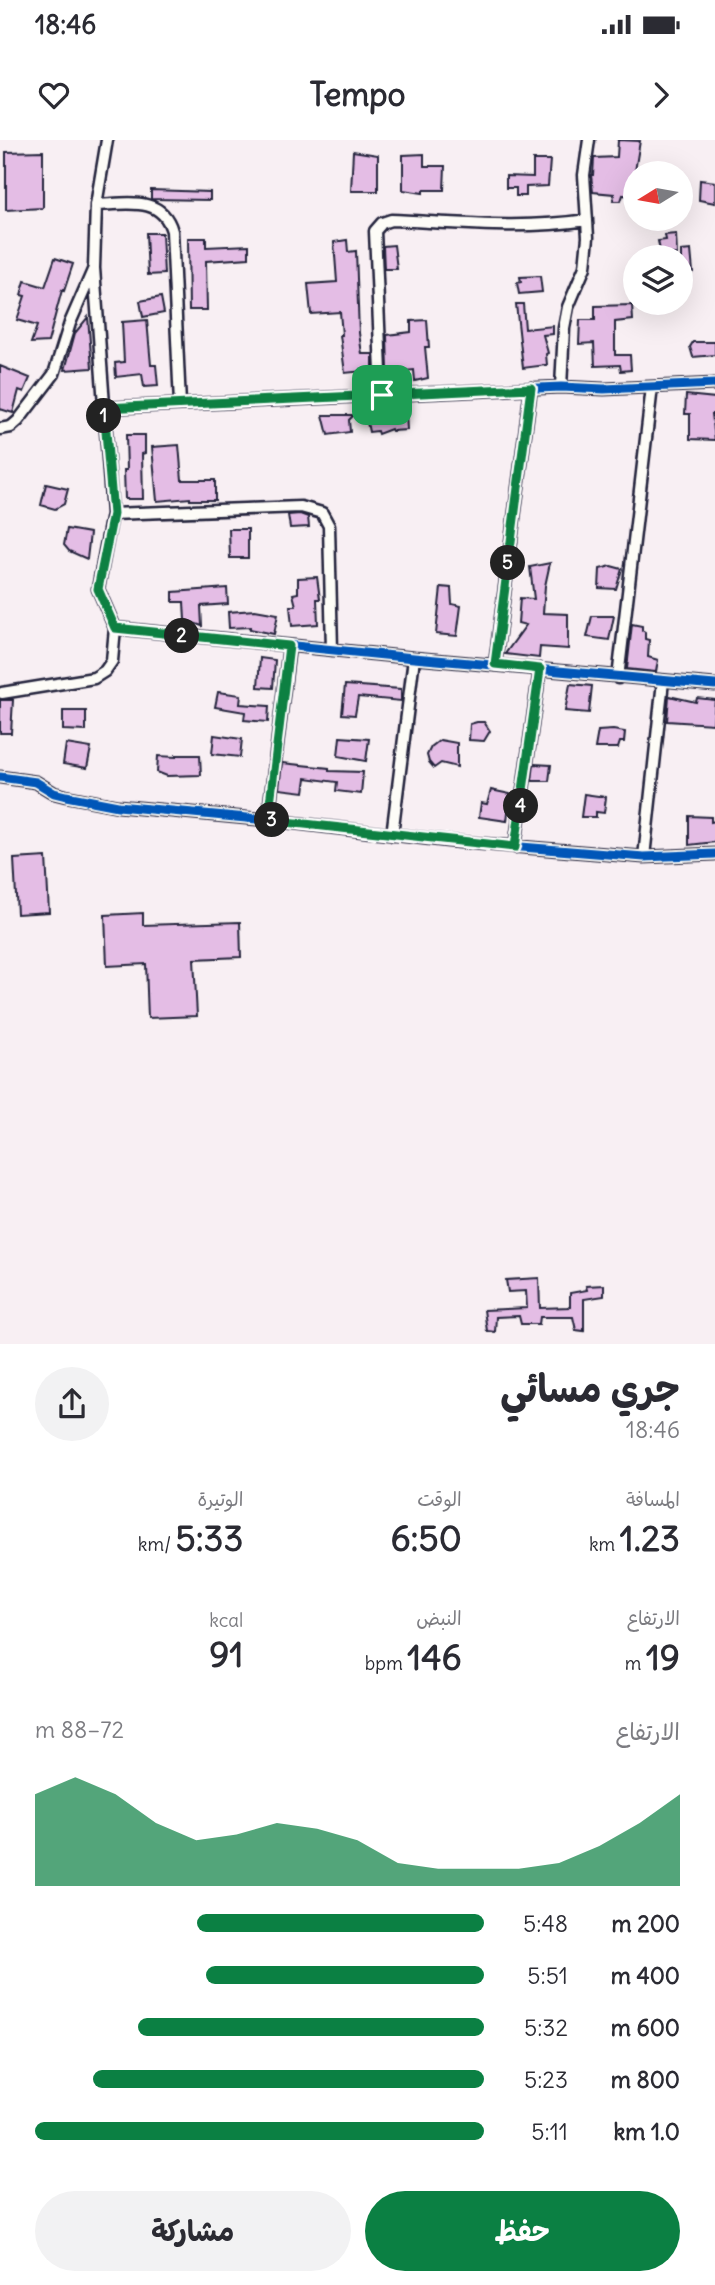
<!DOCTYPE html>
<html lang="ar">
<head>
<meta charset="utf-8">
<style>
  body { margin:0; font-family:Delius,"Playpen Sans Arabic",sans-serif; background:#f2f2f3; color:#2b2b33; direction:rtl; height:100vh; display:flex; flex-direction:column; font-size:26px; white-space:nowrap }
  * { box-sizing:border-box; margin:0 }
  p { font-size:23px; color:#7c7c81 }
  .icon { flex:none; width:38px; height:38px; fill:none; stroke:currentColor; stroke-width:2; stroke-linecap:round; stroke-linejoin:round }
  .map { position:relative; height:1204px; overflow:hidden; direction:ltr }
  .drawer { display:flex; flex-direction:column; background:#fff; flex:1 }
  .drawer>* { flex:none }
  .needle { width:46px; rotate:259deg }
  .buttons { position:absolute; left:623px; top:21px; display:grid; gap:14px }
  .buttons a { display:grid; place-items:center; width:70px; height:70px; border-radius:50%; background:#fff; box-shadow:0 7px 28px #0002; font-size:35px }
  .pin { position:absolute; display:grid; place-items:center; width:60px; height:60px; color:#fff; margin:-30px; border-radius:14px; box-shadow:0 4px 10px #0006 }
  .km { position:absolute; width:35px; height:35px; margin:-18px; border-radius:50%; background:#222; color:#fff; font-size:19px; line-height:35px; text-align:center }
  .round { display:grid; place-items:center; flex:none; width:74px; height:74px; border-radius:37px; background:#f2f2f3 }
  .summary { display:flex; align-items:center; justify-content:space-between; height:119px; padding:0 35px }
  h1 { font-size:38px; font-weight:700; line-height:52px }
  .metrics { display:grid; grid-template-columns:repeat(3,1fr); gap:10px; height:119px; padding:7px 35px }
  .metrics div { display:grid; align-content:center }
  .metrics b { font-size:35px; font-weight:700 }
  .metrics small { font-size:19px; font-weight:400 }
  .metrics p { font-size:19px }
  .chart { height:196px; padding:14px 35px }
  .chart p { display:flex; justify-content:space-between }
  .chart svg { width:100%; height:126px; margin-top:7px; fill:#0b8043; opacity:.7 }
  .primary-button { display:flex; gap:14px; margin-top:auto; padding:14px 35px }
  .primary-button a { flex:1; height:80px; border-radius:42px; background:#0b8043; color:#fff; font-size:28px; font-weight:700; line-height:80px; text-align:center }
  .primary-button a+a { background:#f2f2f3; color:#2b2b33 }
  ul { padding:0 35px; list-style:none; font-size:23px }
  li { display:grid; grid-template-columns:112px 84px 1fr; align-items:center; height:52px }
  li i { height:18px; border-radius:9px; background:#0b8043 }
  .status { display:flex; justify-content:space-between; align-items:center; height:49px; padding:0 35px; background:#fff; direction:ltr }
  .status svg { height:19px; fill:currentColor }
  header { display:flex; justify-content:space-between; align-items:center; height:91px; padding:0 35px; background:#fff; font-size:32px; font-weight:700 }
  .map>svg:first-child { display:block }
</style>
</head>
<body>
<div class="status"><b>18:46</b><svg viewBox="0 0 49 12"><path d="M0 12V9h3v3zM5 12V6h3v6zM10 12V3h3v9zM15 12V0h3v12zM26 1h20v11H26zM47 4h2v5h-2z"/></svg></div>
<header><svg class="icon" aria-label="forward" viewBox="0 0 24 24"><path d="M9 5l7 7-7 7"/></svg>Tempo<svg class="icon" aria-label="heart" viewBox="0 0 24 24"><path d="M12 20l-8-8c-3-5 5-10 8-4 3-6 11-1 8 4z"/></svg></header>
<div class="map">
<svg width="715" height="1204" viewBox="0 0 715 1204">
  <rect width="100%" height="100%" fill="#f8eff3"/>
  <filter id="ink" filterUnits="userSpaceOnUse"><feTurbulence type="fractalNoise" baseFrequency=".0143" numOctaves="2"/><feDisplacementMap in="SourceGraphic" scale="14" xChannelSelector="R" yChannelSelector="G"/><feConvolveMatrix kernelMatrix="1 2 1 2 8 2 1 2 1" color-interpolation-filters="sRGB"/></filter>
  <g filter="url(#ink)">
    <path fill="#e4bde5" stroke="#22223b" stroke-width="2" d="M618 0 640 1 635 31V57L623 55 621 61H613L614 54 593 52 591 35H593L594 18 617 17Z
      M43 11V68L6 70V12Z
      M353 11 378 15V51H351Z
      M424 14V26H445L444 50H423V53L403 50V15Z
      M533 20H550L548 46 526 47V56H516V48H506V36L533 37Z
      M700 40 715 42V63L699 60Z
      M151 50 210 52V60L151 59Z
      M146 93H162L164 134 148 135Z
      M676 94 677 114 661 115 658 101 666 100 665 95Z
      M188 98H206V107L249 105V118L206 121 207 170H189Z
      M347 100 348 112 356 111 359 193 362 214H373V230L345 233 340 195H342L340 172 311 174 308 144 337 142 334 102Z
      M394 105 397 129H384L383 106Z
      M691 110 693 132 681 133V111Z
      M55 118 73 124 64 151 62 150 48 202 31 203 37 186 17 180 25 156 21 155 25 141 45 147Z
      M540 136 542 152 519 154 517 143 521 142 520 137Z
      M161 157 164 173 143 177 140 161Z
      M516 164H523L525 189 553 186V194L543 195 548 213 546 214 547 225 523 228Z
      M632 165 633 180 615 182V215H630L631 230 621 231 620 225 595 226 594 203 579 204 580 180H595V166Z
      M88 177 92 228 65 230 75 193Z
      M147 180 151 225H156L158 246 144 247 142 234 116 237 115 223 124 222 122 182Z
      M427 180 429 207H425L428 238 415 241 414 230 396 232V247H393L388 232 387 195 411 192V181Z
      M693 202H715V215L693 217 690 207Z
      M0 226 30 238 24 252 19 250 13 273 0 269Z
      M686 255 715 258V274H712L715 300 690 299V274H685Z
      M380 267 381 278 406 274 407 290 392 291 391 289 378 294 377 291 369 292 364 268Z
      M323 275H354L349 280 350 292 328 295Z
      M126 295H145V313L142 314 143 359H125L124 330H127Z
      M179 305 182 340H215V360H190V358L157 361 152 307Z
      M46 344 68 349 64 364 55 369 41 365Z
      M300 374 308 377 309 387 290 388 288 375Z
      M67 389 90 393 87 419 69 411 64 405Z
      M229 389H248V418H230Z
      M550 423 545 446 543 473 568 474V509L540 507 539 518 505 514 526 485 518 483 520 458 534 459 530 427Z
      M611 426 622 429 616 449 599 448 600 429Z
      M317 437 320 459H317L318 484 292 486 290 466H296L293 454 298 453V438Z
      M441 447 451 448 452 464 461 466 457 496 436 494Z
      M227 448 228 464 201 466 202 486 185 480 184 462H173V452Z
      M255 470 278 474 274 494 250 489V487L229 488 228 472Z
      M592 476H614L609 500 587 497Z
      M632 484 642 486V490L645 492V499L649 500 648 517 658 520 656 532 627 529Z
      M260 518 275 520 273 548 258 547Z
      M570 544 592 546 589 573 565 571Z
      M345 545 401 549V561L358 557 355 575 342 574Z
      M218 552 241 555 240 564 269 566 268 582 244 580 245 572 215 567Z
      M669 556 696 562 697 558 715 560 713 584 667 581Z
      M0 560H13L11 593H0Z
      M63 571H86V591L63 590Z
      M477 582H484L490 591 484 601 469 600 470 584Z
      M613 590 625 592 624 602H620L618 608H595L598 591Z
      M214 595 242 599 240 617 212 614Z
      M340 597 369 599 366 621 338 616Z
      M440 600 457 603V627L441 623 434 628 429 622 427 615 431 607Z
      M66 604 91 608 87 628 63 624Z
      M176 615H200L201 635 167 636 157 632 158 616 176 617Z
      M282 623 329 628V631L363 632 361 654 336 651 337 642 306 638 304 652 279 649Z
      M534 624 551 625 549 641H532Z
      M491 650 510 654 507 681 479 677 481 663 487 664Z
      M584 654 606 657 604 673 596 672V677H581Z
      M689 676 711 677V682L715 681V702L689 705Z
      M46 717 49 772 17 774 14 719Z
      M143 773V785L240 782 241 817 194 819 197 876 148 878 146 824 107 826 105 775Z
      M539 1138 540 1168 570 1167V1153L587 1150 586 1146 604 1145V1156L584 1159V1191L576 1190 573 1177H540L539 1184H521L519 1176 496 1177 495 1192 487 1191 484 1170 527 1168 526 1151 508 1152 506 1140Z"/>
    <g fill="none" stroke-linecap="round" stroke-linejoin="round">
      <defs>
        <path id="minor" d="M96 65C126 64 162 55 172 91L180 264
          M561 247 564 188 568 167 585 127 588 97 584 35 589 0
          M382 255 375 91 382 83 391 80C457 83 522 90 587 80
          M104 268 561 247 604 249 715 244
          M0 289 11 287 18 281 54 234 70 183 94 128 96 65 107 0
          M112 374 301 367 322 373 329 386 332 510
          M115 488 414 518 715 545
          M495 524 531 248
          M618 538 652 247
          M2 553 94 538 105 531 112 521 115 488 98 449 112 374 94 128
          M0 637 36 642 54 653 66 656 118 666 268 680 448 701 644 717 715 714
          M268 680 289 507
          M392 695 414 518
          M515 707 540 529
          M644 717 663 541"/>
      </defs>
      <use href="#minor" stroke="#22223b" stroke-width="15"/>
      <use href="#minor" stroke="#fdfcf7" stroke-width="10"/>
      <defs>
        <path id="cycleway" d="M104 268 561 247 604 249 715 244
          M115 488 414 518 715 545
          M0 637 36 642 54 653 66 656 118 666 268 680 448 701 644 717 715 714"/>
      </defs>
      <use href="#cycleway" stroke="#fdfcf7" stroke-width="13"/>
      <use href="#cycleway" stroke="#0057b8" stroke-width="9"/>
    </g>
  </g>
  <g fill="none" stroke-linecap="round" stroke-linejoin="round" filter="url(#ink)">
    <defs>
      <path id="route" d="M531 248 495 524 540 529 515 707 268 680 289 506 115 488 98 449 113 374 104 268Z"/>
    </defs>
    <use href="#route" stroke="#fff" stroke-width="14"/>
    <use href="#route" stroke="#0b8043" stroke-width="9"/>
  </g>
</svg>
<div class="buttons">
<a><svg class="needle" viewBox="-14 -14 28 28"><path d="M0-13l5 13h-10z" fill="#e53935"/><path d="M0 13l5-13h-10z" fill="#7c7c81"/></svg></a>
<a><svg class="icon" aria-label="layers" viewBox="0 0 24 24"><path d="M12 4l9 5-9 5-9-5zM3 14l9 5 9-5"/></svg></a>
</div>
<div class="pin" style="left:382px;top:255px;background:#1e9e55"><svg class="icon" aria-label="arrive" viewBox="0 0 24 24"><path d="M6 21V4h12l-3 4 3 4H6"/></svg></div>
<b class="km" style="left:104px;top:276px">1</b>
<b class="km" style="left:182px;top:496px">2</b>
<b class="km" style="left:272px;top:680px">3</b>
<b class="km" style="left:521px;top:666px">4</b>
<b class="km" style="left:508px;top:423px">5</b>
</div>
<section class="drawer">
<div class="summary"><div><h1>جري مسائي</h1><p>18:46</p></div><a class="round"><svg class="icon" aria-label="share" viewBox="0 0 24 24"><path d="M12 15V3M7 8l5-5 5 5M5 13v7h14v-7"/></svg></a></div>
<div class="metrics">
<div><p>المسافة</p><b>1.23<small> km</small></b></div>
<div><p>الوقت</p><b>6:50</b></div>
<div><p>الوتيرة</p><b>5:33<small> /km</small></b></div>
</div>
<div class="metrics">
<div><p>الارتفاع</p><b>19<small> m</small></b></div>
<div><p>النبض</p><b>146<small> bpm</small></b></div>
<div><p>kcal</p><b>91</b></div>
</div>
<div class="chart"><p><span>الارتفاع</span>72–88 m</p>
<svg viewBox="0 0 160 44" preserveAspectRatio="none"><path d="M0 44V12L10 6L20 12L30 22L40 28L50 26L60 22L70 24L80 28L90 36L100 38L110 38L120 38L130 36L140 30L150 22L160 12V44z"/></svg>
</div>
<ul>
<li><b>200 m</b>5:48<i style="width:64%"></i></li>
<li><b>400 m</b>5:51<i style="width:62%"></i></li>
<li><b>600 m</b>5:32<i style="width:77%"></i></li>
<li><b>800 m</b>5:23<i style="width:87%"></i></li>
<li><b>1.0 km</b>5:11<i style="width:100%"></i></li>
</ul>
<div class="primary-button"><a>حفظ</a><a>مشاركة</a></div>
</section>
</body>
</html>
